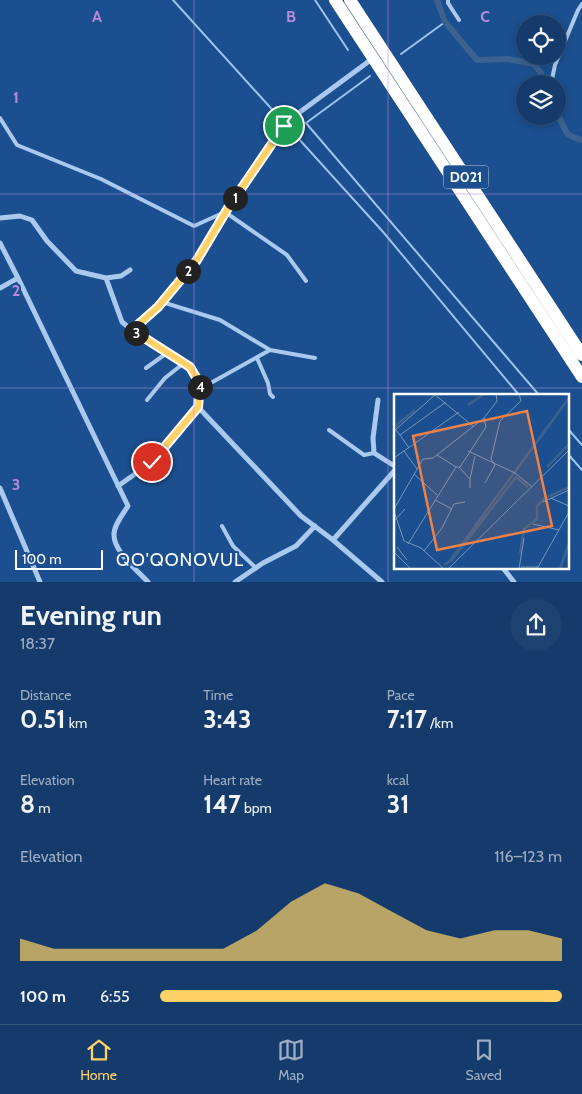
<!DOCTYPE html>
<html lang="en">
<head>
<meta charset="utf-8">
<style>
  body { margin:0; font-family:Cabin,sans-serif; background:#1d4271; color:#f1f3f6; height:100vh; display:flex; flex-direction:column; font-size:19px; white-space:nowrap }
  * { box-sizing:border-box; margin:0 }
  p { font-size:16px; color:#9dadc1 }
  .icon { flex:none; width:28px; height:28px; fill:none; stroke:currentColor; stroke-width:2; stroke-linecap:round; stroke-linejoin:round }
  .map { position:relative; height:582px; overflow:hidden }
  .side { display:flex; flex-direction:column; background:#143b6b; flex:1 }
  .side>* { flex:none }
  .tools { position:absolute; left:516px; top:15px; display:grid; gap:10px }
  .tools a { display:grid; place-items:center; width:50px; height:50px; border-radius:50%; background:#143b6b; box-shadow:0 2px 8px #0003,0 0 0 1px #33557e; font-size:25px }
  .scale { position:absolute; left:15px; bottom:12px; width:88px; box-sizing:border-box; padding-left:5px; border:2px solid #fff; border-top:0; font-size:14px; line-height:18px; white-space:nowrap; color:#fff; -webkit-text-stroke:4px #1b4f8f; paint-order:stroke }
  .pin { position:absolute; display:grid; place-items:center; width:42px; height:42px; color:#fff; margin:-21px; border:2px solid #fff; border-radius:50%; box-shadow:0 1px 5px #0007 }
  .km { position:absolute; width:25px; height:25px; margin:-12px; border-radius:50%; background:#222; color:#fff; font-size:14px; line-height:25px; text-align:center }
  .round { display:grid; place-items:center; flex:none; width:52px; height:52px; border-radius:26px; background:#1d4271 }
  .overview { display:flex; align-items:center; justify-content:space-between; height:85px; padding:0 20px }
  h1 { font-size:28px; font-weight:700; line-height:38px }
  .stats { display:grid; grid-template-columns:repeat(3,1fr); gap:8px; height:85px; padding:5px 20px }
  .stats div { display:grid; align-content:center }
  .stats b { font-size:25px; font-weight:700 }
  .stats small { font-size:14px; font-weight:400 }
  .stats p { font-size:14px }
  .chart { height:140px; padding:10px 20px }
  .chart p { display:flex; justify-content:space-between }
  .chart svg { width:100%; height:90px; margin-top:5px; fill:#ffd166; opacity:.7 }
  ul { padding:0 20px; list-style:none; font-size:16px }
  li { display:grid; grid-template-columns:80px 60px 1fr; align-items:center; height:38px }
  li i { height:12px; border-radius:6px; background:#ffd166 }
  .menu { display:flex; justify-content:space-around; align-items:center; height:70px; border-top:1px solid #33557e; background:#143b6b; font-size:14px; color:#9dadc1 }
  .menu a { display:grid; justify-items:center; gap:2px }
  .menu .active { color:#ffd166 }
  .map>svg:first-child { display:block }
</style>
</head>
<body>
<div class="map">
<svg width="582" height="582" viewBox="0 0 582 582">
  <rect width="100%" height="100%" fill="#1b4f8f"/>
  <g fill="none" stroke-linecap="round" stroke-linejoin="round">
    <path stroke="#9cc4f0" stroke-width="2" d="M173 0 384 233 519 395
      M315 0 348 50
      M401 54 445 22
      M370 76 306 123 539 395
      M568 429 582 445
      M568 454 582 470"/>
    <path stroke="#3c6290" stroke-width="6" d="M437 0 445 22 477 60 508 59 534 64 541 73 540 84
      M558 116C567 130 562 135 582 140"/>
    <path stroke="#a9c9ee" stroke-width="4" d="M448 0V3L459 20
      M551 84 555 65 578 10 582 4
      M0 118 17 145 101 179 194 226 225 212 287 255 306 281
      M162 302 220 320 270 350
      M257 358 268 383 270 394 273 397
      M146 368 167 353
      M200 389 270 350 315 358
      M147 400 165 378 184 363
      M329 430 364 455 374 453
      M222 526 233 546 256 568"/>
    <path stroke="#a9c9ee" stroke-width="5" d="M0 218 20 216 32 220 47 241 76 271 106 278 122 322 132 330 190 367 200 385 198 407 152 462 118 486
      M0 243 18 278 128 506C123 514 114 525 114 534 113 551 137 570 148 582
      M106 278 121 276 130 270
      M0 288 18 278
      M132 330 158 307 197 260 228 208 285 123 372 59
      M378 400 373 438 374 453 396 467
      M198 407 301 516 333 540 382 582
      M0 488 40 582
      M333 540 396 469
      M503 568 514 582
      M235 582 263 563 296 546 315 526"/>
    <path stroke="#fff" stroke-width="12" d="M335 0 582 377
      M350 0 582 355"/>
  </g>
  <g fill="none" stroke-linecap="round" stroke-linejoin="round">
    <defs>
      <path id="route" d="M152 462 198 407 200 384 190 367 132 330 158 307 197 260 228 208 284 126"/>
    </defs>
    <use href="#route" stroke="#fff" stroke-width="10"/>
    <use href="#route" stroke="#ffd166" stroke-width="6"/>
  </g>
  <path fill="none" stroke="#b68bdc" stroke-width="1" stroke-opacity="0.55" d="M194 0V582M388 0V582M0 194H582M0 388H582"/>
  <g text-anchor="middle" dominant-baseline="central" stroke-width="4" stroke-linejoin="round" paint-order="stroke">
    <rect fill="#1b4f8f" stroke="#bbcadd" stroke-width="1" x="443.5" y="165.5" width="45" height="23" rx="4"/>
    <g font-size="14" font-weight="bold" fill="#fff">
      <text x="466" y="177">D021</text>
    </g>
    <g font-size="18" letter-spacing="1" fill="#fff" stroke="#1b4f8f">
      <text x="180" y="560">QO'QONOVUL</text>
    </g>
  </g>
  <g transform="translate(394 394)">
    <rect width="175" height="175" fill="#1b4f8f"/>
    <path fill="none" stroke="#3c6290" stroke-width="2.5" d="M74 11 90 0M0 33 21 16M153 73 175 50M126 159 130 135 143 125V112L151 104 175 93M54 169 175 4M50 171 58 166 122 83 134 93M166 175 175 149"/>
    <path fill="none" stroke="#7695bc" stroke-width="1" d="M40 0 80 33M1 35 6 41 52 8M1 36 41 1M6 41 15 54M10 57 23 75M74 57 121 79 138 93M43 61 62 73H66L92 33 90 24M0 64 65 18M65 73 76 85V94M20 80 43 101M76 85 81 62M91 89 101 71 97 65 106 27 127 7 125 0M157 104 175 112M41 106 58 115M149 108 175 96M0 115 29 65 39 64 90 24 103 7 102 0M0 117 10 147 27 154 50 175M0 127 11 115M139 130 165 136M14 150 62 73M3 153 13 166M30 157 48 134 60 110 71 108M0 158 17 175M127 173H144M54 175 175 56M125 175 130 144M143 175 175 118"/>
    <path fill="#ee8249" fill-opacity="0.15" stroke="#ee8249" stroke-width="2.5" d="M133 17 158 132 43 156 19 42Z"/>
    <rect width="175" height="175" fill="none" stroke="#fff" stroke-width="2.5"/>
  </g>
  <g font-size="16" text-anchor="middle" font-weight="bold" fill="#b68bdc" stroke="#1b4f8f" stroke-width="4" stroke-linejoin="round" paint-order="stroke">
    <text x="97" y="22">A</text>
    <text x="291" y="22">B</text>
    <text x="485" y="22">C</text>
    <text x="16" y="103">1</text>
    <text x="16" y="296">2</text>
    <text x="16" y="490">3</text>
  </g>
</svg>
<div class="tools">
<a><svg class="icon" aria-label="locate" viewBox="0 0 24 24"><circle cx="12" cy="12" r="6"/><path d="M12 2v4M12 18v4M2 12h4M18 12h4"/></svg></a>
<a><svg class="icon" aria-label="layers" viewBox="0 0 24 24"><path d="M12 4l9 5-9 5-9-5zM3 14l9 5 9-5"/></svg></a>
</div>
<div class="scale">100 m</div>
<div class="pin" style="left:284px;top:126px;background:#1e9e55"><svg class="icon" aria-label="arrive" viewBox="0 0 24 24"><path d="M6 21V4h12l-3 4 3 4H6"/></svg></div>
<div class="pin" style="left:152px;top:462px;background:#d93025"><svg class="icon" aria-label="check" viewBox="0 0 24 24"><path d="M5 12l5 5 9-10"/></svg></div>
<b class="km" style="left:235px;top:198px">1</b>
<b class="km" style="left:188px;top:271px">2</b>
<b class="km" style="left:136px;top:333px">3</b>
<b class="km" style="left:200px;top:387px">4</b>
</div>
<section class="side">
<div class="overview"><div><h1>Evening run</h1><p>18:37</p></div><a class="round"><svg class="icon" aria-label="share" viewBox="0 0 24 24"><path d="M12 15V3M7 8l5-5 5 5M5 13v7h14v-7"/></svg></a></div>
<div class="stats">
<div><p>Distance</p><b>0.51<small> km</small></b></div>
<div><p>Time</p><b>3:43</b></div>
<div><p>Pace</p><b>7:17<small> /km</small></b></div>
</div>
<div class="stats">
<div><p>Elevation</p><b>8<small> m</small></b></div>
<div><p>Heart rate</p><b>147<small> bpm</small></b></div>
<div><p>kcal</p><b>31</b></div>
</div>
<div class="chart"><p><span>Elevation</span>116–123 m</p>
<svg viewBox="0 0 160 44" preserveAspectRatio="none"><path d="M0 44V33L10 38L20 38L30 38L40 38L50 38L60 38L70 29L80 15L90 6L100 11L110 20L120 29L130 33L140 29L150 29L160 33V44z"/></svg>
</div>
<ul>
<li><b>100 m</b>6:55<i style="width:100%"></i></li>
</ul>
</section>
<nav class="menu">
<a class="active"><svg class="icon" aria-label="home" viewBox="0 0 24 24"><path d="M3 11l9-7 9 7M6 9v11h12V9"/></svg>Home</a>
<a><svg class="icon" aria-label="map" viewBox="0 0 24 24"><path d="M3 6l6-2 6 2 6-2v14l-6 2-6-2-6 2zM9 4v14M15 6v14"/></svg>Map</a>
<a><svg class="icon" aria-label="saved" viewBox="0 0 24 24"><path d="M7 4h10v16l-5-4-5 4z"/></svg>Saved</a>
</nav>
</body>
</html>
